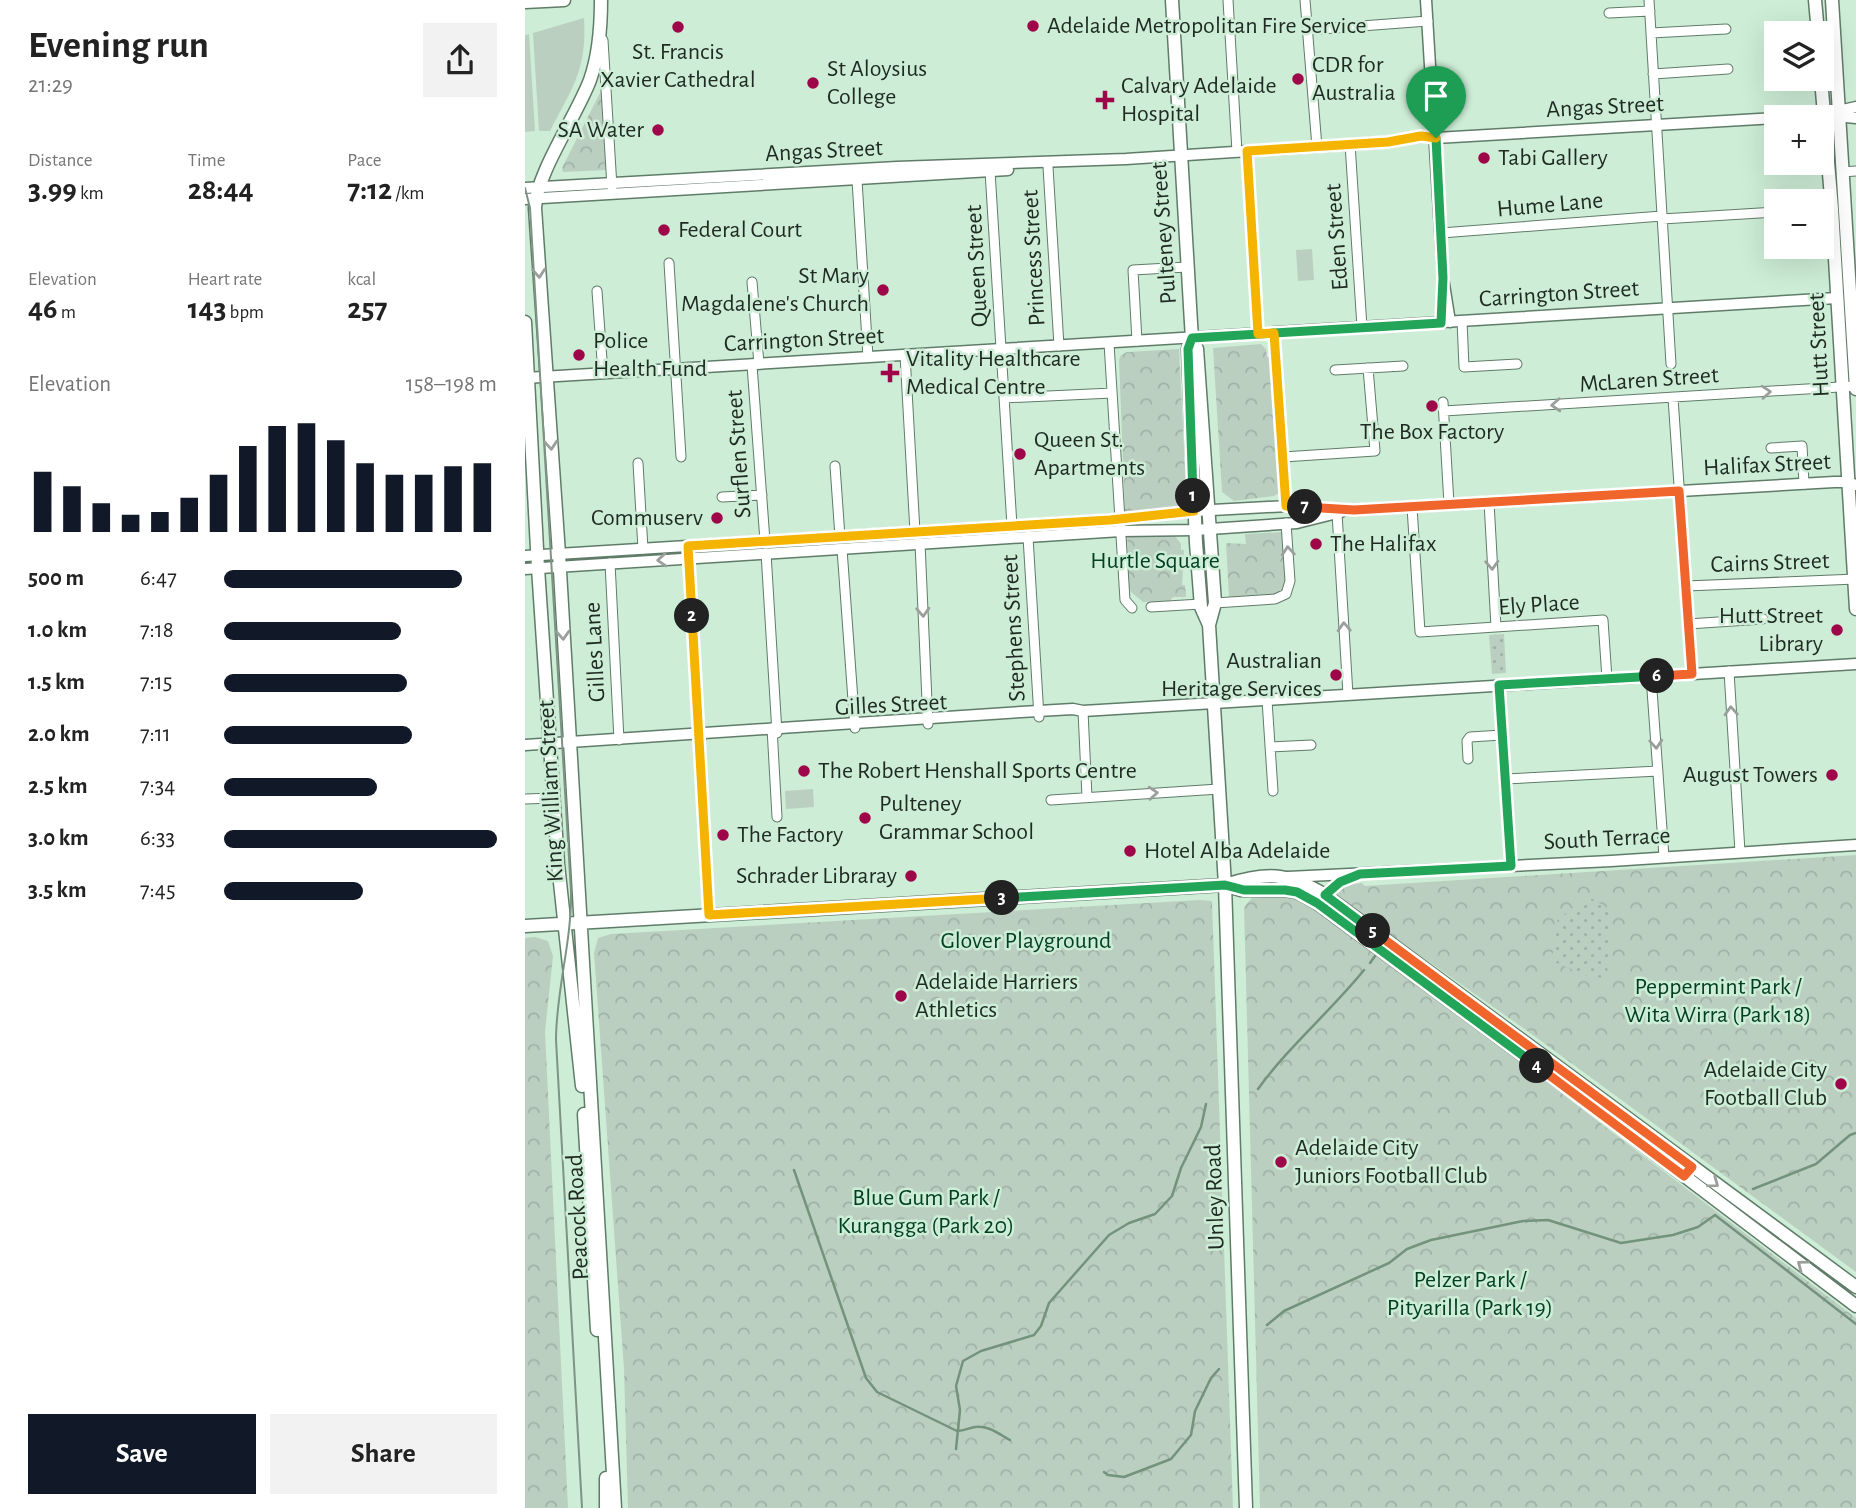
<!DOCTYPE html>
<html lang="en">
<head>
<meta charset="utf-8">
<style>
  body { margin:0; font-family:"Alegreya Sans",sans-serif; background:#f2f2f2; color:#222; height:100vh; display:flex; flex-direction:column; font-size:26px; white-space:nowrap }
  * { box-sizing:border-box; margin:0 }
  p { font-size:23px; color:#767676 }
  .icon { flex:none; width:38px; height:38px; fill:none; stroke:currentColor; stroke-width:2; stroke-linecap:round; stroke-linejoin:round }
  .map { position:relative; flex:1; overflow:hidden }
  .drawer { display:flex; flex-direction:column; background:#fff; width:525px }
  .drawer>* { flex:none }
  .fabs { position:absolute; left:1239px; top:21px; display:grid; gap:14px }
  .fabs a { display:grid; place-items:center; width:70px; height:70px; border-radius:0px; background:#fff; box-shadow:0 7px 28px #0002; font-size:35px }
  .pin { position:absolute; display:grid; place-items:center; width:60px; height:60px; color:#fff; margin:-72px -30px; border-radius:50% 50% 50% 0; rotate:-45deg; box-shadow:0 0 7px #0007 }
  .pin .icon { rotate:45deg }
  .km { position:absolute; width:35px; height:35px; margin:-18px; border-radius:50%; background:#222; color:#fff; font-size:19px; line-height:35px; text-align:center }
  .round { display:grid; place-items:center; flex:none; width:74px; height:74px; border-radius:0px; background:#f2f2f2 }
  .head { display:flex; align-items:center; justify-content:space-between; height:119px; padding:0 28px }
  h1 { font-size:38px; font-weight:700; line-height:52px }
  .figures { display:grid; grid-template-columns:repeat(3,1fr); gap:10px; height:119px; padding:7px 28px }
  .figures div { display:grid; align-content:center }
  .figures b { font-size:30px; font-weight:700 }
  .figures small { font-size:19px; font-weight:400 }
  .figures p { font-size:19px }
  .chart { height:196px; padding:14px 28px }
  .chart p { display:flex; justify-content:space-between }
  .chart svg { width:100%; height:126px; margin-top:7px; stroke:#111827; stroke-width:6 }
  .cta { display:flex; gap:14px; margin-top:auto; padding:14px 28px }
  .cta a { flex:1; height:80px; border-radius:0px; background:#111827; color:#fff; font-size:28px; font-weight:700; line-height:80px; text-align:center }
  .cta a+a { background:#f2f2f2; color:#222 }
  ul { padding:0 28px; list-style:none; font-size:23px }
  li { display:grid; grid-template-columns:112px 84px 1fr; align-items:center; height:52px }
  li i { height:18px; border-radius:9px; background:#111827 }
  main { display:flex; flex:1; min-height:0 }
  .map>svg:first-child { display:block }
</style>
</head>
<body>
<main>
<section class="drawer">
<div class="head"><div><h1>Evening run</h1><p>21:29</p></div><a class="round"><svg class="icon" aria-label="share" viewBox="0 0 24 24"><path d="M12 15V3M7 8l5-5 5 5M5 13v7h14v-7"/></svg></a></div>
<div class="figures">
<div><p>Distance</p><b>3.99<small> km</small></b></div>
<div><p>Time</p><b>28:44</b></div>
<div><p>Pace</p><b>7:12<small> /km</small></b></div>
</div>
<div class="figures">
<div><p>Elevation</p><b>46<small> m</small></b></div>
<div><p>Heart rate</p><b>143<small> bpm</small></b></div>
<div><p>kcal</p><b>257</b></div>
</div>
<div class="chart"><p><span>Elevation</span>158–198 m</p>
<svg viewBox="0 0 160 44" preserveAspectRatio="none"><path d="M5 44V23M15 44V28M25 44V34M35 44V38M45 44V37M55 44V32M65 44V24M75 44V14M85 44V7M95 44V6M105 44V12M115 44V20M125 44V24M135 44V24M145 44V21M155 44V20"/></svg>
</div>
<ul>
<li><b>500 m</b>6:47<i style="width:87%"></i></li>
<li><b>1.0 km</b>7:18<i style="width:65%"></i></li>
<li><b>1.5 km</b>7:15<i style="width:67%"></i></li>
<li><b>2.0 km</b>7:11<i style="width:69%"></i></li>
<li><b>2.5 km</b>7:34<i style="width:56%"></i></li>
<li><b>3.0 km</b>6:33<i style="width:100%"></i></li>
<li><b>3.5 km</b>7:45<i style="width:51%"></i></li>
</ul>
<div class="cta"><a>Save</a><a>Share</a></div>
</section>
<div class="map">
<svg width="1331" height="1508" viewBox="0 0 1331 1508">
  <defs>
    <pattern id="forest-crowns" width="20" height="18" patternUnits="userSpaceOnUse" patternTransform="scale(1.75)"><rect width="20" height="18" fill="#bbcfc1"/><path d="M2 6a3 3 0 1 1 6 0M12 15a3 3 0 1 1 6 0" fill="none" stroke="#a0b2a6"/></pattern>
    <pattern id="garden-dots" width="8" height="8" patternUnits="userSpaceOnUse" patternTransform="scale(1.75)"><rect width="8" height="8" fill="#bbcfc1"/><path d="M2 2h.1M6 6h.1" fill="none" stroke="#a0b2a6" stroke-width="1.8" stroke-linecap="round"/></pattern>
  </defs>
  <rect width="100%" height="100%" fill="#cdedd6"/>
  <path fill="#bbcfc1" d="M59 18C62 70 48 86 25 131H14L8 33Z
    M4 34 10 131 0 132V35Z
    M787 249 789 280 773 281 771 250Z
    M288 789 289 807 261 809 260 791Z"/>
  <path fill="url(#forest-crowns)" d="M76 91H78L82 170 38 172 37 168Z
    M736 344 741 349 742 357H746L754 493 749 496 709 501 697 492 688 348Z
    M654 349 662 507 600 513 594 360 596 355 602 352Z
    M758 532 761 587 754 595 727 598 725 596 704 597 701 543 721 544 720 534Z
    M649 534 656 544V550H659L657 585H660L661 597H648L645 601 618 602 606 592 604 587 602 535Z
    M1331 855V1272L1001 1030 809 895 813 885 837 883 840 886Z
    M766 895 791 906 1331 1318V1508H735L719 907 727 898Z
    M675 900 687 901 708 1508H103L99 1369 69 953 73 938 86 934Z
    M10 937 23 941 28 956 20 1032 43 1508H0V938Z"/>
  <path fill="url(#garden-dots)" d="M979 634 981 673 967 674 964 635Z
    M1061 895 1086 910 1082 978 1065 977 1027 961 1032 921Z"/>
  <g fill="none" stroke-linecap="round" stroke-linejoin="round">
    <path stroke="#73937d" stroke-width="2.5" d="M845 963 850 956
      M733 1089C764 1046 805 1012 839 970
      M269 1170 341 1378 352 1392 432 1431C440 1431 443 1428 450 1427 463 1425 474 1434 485 1440
      M1228 1189 1291 1164 1325 1135 1331 1133
      M742 1325 759 1311 864 1263 882 1249 906 1240 998 1221 1023 1220 1096 1243 1148 1235 1173 1227 1190 1215 1331 1324
      M431 1449 435 1410 431 1386 438 1361 456 1351 509 1335 516 1326 524 1303 584 1235 604 1223 630 1214 647 1196 656 1168 676 1127 681 1104
      M579 1472 583 1475 599 1477 646 1459 666 1435 670 1411 686 1378 694 1369"/>
    <defs>
      <path id="minor" d="M703 0 712 152
        M780 0 792 147
        M1124 0 1146 364
        M1084 13 1125 11
        M783 30 903 21
        M1126 33 1201 29
        M78 40 87 187
        M1128 74 1203 69
        M825 144 837 327
        M722 151 733 334
        M523 167 534 346
        M465 171 487 526
        M1317 172 1331 171
        M332 180 343 357
        M1137 219 1251 212
        M916 233 1137 216
        M144 263 156 457
        M227 282 234 364
        M72 291 78 374
        M937 321 939 367 992 364
        M749 333 761 506
        M612 341 608 270 662 267
        M584 343 600 600 607 608
        M380 355 390 532
        M227 365 240 541
        M810 370 878 366
        M479 398 587 393
        M1148 398 1167 674
        M918 402 924 504
        M919 411 1331 386
        M1246 448 1277 446 1279 484
        M758 457 850 451 843 368
        M113 463 118 549
        M310 466 315 537
        M197 497 237 495
        M964 502 971 627
        M887 507 895 632 1078 620 1082 679
        M812 513 823 695
        M503 537 514 717
        M395 543 403 724
        M163 546 184 915
        M317 549 330 728
        M241 553 252 733
        M85 563 94 740
        M1161 586 1331 579
        M690 603 750 599 761 594 765 581 761 523
        M626 607 676 604
        M1163 624 1238 619
        M1204 671 1215 852
        M1126 676 1139 857
        M974 686 986 866
        M742 700 748 791
        M558 711 562 797
        M247 728 252 817
        M745 747 786 745
        M943 759 942 741 945 737 977 735
        M980 779 1133 771
        M0 799 28 798
        M526 800 694 789"/>
      <path id="tertiary" d="M901 0 918 278 925 322
        M1309 112 1331 107
        M1270 117 1300 115 1331 118
        M0 188 372 167 601 159 863 142 896 136 911 138 1251 118
        M0 199 483 170
        M0 378 1312 298
        M0 556 585 520 669 511 763 506 829 510 1309 482H1323L1331 485
        M0 569 596 531 670 530 772 523 816 512
        M0 745 496 712 548 709 558 711 1331 664
        M763 877 1086 861 1331 845
        M800 895 815 882 826 878"/>
      <path id="secondary" d="M76 0C76 26 74 55 65 80 52 115 11 174 10 208L34 554 90 1508
        M647 0 666 323 667 338 672 349 690 603 684 625
        M1290 0 1293 33
        M1307 0 1331 389
        M0 2 39 0
        M1296 79 1307 209 1331 609
        M0 322 13 568 33 864 57 1086
        M667 338 663 349 671 543 676 607 684 625 700 885 721 1508
        M700 885 716 890H760L772 892 792 903 1071 1109 1331 1306
        M0 926 700 885C741 872 762 872 800 895L1331 1287
        M59 1114 72 1330
        M81 1508V1478"/>
    </defs>
    <use href="#minor" stroke="#5f7c68" stroke-width="11"/>
    <use href="#tertiary" stroke="#5f7c68" stroke-width="13"/>
    <use href="#secondary" stroke="#5f7c68" stroke-width="15"/>
    <use href="#minor" stroke="#fff" stroke-width="9"/>
    <use href="#tertiary" stroke="#fff" stroke-width="10"/>
    <use href="#secondary" stroke="#fff" stroke-width="12"/>
    <path stroke="#7d9484" stroke-width="2" d="M0 188 5 208 46 891C47 942 31 990 31 1040L57 1508"/>
  </g>
  <defs><path id="oneway-chevron" d="M-2-3.5L2.5 0L-2 3.5" fill="none" stroke-width="1.6" stroke-linecap="round" stroke-linejoin="round" transform="scale(1.75)"/></defs>
  <g stroke="#9a9f9c">
    <use href="#oneway-chevron" transform="translate(14 273) rotate(86)"/>
    <use href="#oneway-chevron" transform="translate(1241 392) rotate(-4)"/>
    <use href="#oneway-chevron" transform="translate(1031 405) rotate(177)"/>
    <use href="#oneway-chevron" transform="translate(26 445) rotate(86)"/>
    <use href="#oneway-chevron" transform="translate(763 551) rotate(-94)"/>
    <use href="#oneway-chevron" transform="translate(137 560) rotate(176)"/>
    <use href="#oneway-chevron" transform="translate(967 565) rotate(87)"/>
    <use href="#oneway-chevron" transform="translate(398 612) rotate(87)"/>
    <use href="#oneway-chevron" transform="translate(819 627) rotate(-93)"/>
    <use href="#oneway-chevron" transform="translate(38 635) rotate(87)"/>
    <use href="#oneway-chevron" transform="translate(1206 711) rotate(-93)"/>
    <use href="#oneway-chevron" transform="translate(1131 744) rotate(86)"/>
    <use href="#oneway-chevron" transform="translate(628 793) rotate(-4)"/>
    <use href="#oneway-chevron" transform="translate(1189 1183) rotate(36)"/>
    <use href="#oneway-chevron" transform="translate(1277 1265) rotate(-143)"/>
  </g>
  <g fill="none" stroke-linecap="round" stroke-linejoin="round">
    <defs>
      <path id="split-1" d="M668 496 663 349 667 338 916 323 918 278 911 138"/>
      <path id="split-2" d="M167 616 163 546 585 520 669 511 668 496"/>
      <path id="split-3" d="M167 616 184 915 477 898"/>
      <path id="split-4" d="M477 898 700 885 719 890H760L772 892 792 903 1012 1066"/>
      <path id="split-5" d="M848 931 1167 1167 1159 1176 1012 1066"/>
      <path id="split-6" d="M848 931 800 895 815 882 835 874 986 866 974 685 1132 676"/>
      <path id="split-7" d="M780 507 829 510 1154 491 1167 674 1132 676"/>
      <path id="split-8" d="M780 507 761 506 749 333 733 334 722 151 863 142 896 136 911 138"/>
    </defs>
    <use href="#split-1" stroke="#fff" stroke-width="14"/>
    <use href="#split-2" stroke="#fff" stroke-width="14"/>
    <use href="#split-3" stroke="#fff" stroke-width="14"/>
    <use href="#split-4" stroke="#fff" stroke-width="14"/>
    <use href="#split-5" stroke="#fff" stroke-width="14"/>
    <use href="#split-6" stroke="#fff" stroke-width="14"/>
    <use href="#split-7" stroke="#fff" stroke-width="14"/>
    <use href="#split-8" stroke="#fff" stroke-width="14"/>
    <use href="#split-1" stroke="#22a559" stroke-width="9"/>
    <use href="#split-2" stroke="#f5b400" stroke-width="9"/>
    <use href="#split-3" stroke="#f5b400" stroke-width="9"/>
    <use href="#split-4" stroke="#22a559" stroke-width="9"/>
    <use href="#split-5" stroke="#f0652b" stroke-width="9"/>
    <use href="#split-6" stroke="#22a559" stroke-width="9"/>
    <use href="#split-7" stroke="#f0652b" stroke-width="9"/>
    <use href="#split-8" stroke="#f5b400" stroke-width="9"/>
  </g>
  <g fill="#9f0549" stroke="#cdedd6" stroke-width="2.5">
    <circle cx="508" cy="26" r="7"/>
    <circle cx="153" cy="27" r="7"/>
    <circle cx="773" cy="79" r="7"/>
    <circle cx="288" cy="83" r="7"/>
    <path d="M576.5 89.5h7v7h7v7h-7v7h-7v-7h-7v-7h7z"/>
    <circle cx="133" cy="130" r="7"/>
    <circle cx="959" cy="158" r="7"/>
    <circle cx="139" cy="230" r="7"/>
    <circle cx="358" cy="290" r="7"/>
    <circle cx="54" cy="355" r="7"/>
    <path d="M361.5 362.5h7v7h7v7h-7v7h-7v-7h-7v-7h7z"/>
    <circle cx="907" cy="406" r="7"/>
    <circle cx="495" cy="454" r="7"/>
    <circle cx="192" cy="518" r="7"/>
    <circle cx="791" cy="544" r="7"/>
    <circle cx="1312" cy="630" r="7"/>
    <circle cx="811" cy="675" r="7"/>
    <circle cx="279" cy="771" r="7"/>
    <circle cx="1307" cy="775" r="7"/>
    <circle cx="340" cy="818" r="7"/>
    <circle cx="198" cy="835" r="7"/>
    <circle cx="605" cy="851" r="7"/>
    <circle cx="386" cy="876" r="7"/>
    <circle cx="376" cy="996" r="7"/>
    <circle cx="1316" cy="1084" r="7"/>
    <circle cx="756" cy="1162" r="7"/>
  </g>
  <g text-anchor="middle" dominant-baseline="central" stroke-width="5" stroke-linejoin="round" paint-order="stroke">
    <g font-size="24" fill="#1e2a22" stroke="#cdedd6" text-anchor="start">
      <text x="522" y="26">Adelaide Metropolitan Fire Service</text>
      <text x="153" y="52" text-anchor="middle">St. Francis<tspan x="153" dy="28">Xavier Cathedral</tspan></text>
      <text x="787" y="65">CDR for<tspan x="787" dy="28">Australia</tspan></text>
      <text x="302" y="69">St Aloysius<tspan x="302" dy="28">College</tspan></text>
      <text x="596" y="86">Calvary Adelaide<tspan x="596" dy="28">Hospital</tspan></text>
      <text x="119" y="130" text-anchor="end">SA Water</text>
      <text x="973" y="158">Tabi Gallery</text>
      <text x="153" y="230">Federal Court</text>
      <text x="344" y="276" text-anchor="end">St Mary<tspan x="344" dy="28">Magdalene's Church</tspan></text>
      <text x="68" y="341">Police<tspan x="68" dy="28">Health Fund</tspan></text>
      <text x="381" y="359">Vitality Healthcare<tspan x="381" dy="28">Medical Centre</tspan></text>
      <text x="907" y="432" text-anchor="middle">The Box Factory</text>
      <text x="509" y="440">Queen St.<tspan x="509" dy="28">Apartments</tspan></text>
      <text x="178" y="518" text-anchor="end">Commuserv</text>
      <text x="805" y="544">The Halifax</text>
      <text x="1298" y="616" text-anchor="end">Hutt Street<tspan x="1298" dy="28">Library</tspan></text>
      <text x="797" y="661" text-anchor="end">Australian<tspan x="797" dy="28">Heritage Services</tspan></text>
      <text x="293" y="771">The Robert Henshall Sports Centre</text>
      <text x="1293" y="775" text-anchor="end">August Towers</text>
      <text x="354" y="804">Pulteney<tspan x="354" dy="28">Grammar School</tspan></text>
      <text x="212" y="835">The Factory</text>
      <text x="619" y="851">Hotel Alba Adelaide</text>
      <text x="372" y="876" text-anchor="end">Schrader Libraray</text>
      <text x="390" y="982">Adelaide Harriers<tspan x="390" dy="28">Athletics</tspan></text>
      <text x="1302" y="1070" text-anchor="end">Adelaide City<tspan x="1302" dy="28">Football Club</tspan></text>
      <text x="770" y="1148">Adelaide City<tspan x="770" dy="28">Juniors Football Club</tspan></text>
    </g>
    <g font-size="24" fill="#1e2a22" stroke="#cdedd6">
      <text transform="translate(1080 107) rotate(-3)">Angas Street</text>
      <text transform="translate(299 151) rotate(-3)">Angas Street</text>
      <text transform="translate(1025 205) rotate(-5)">Hume Lane</text>
      <text transform="translate(639 233) rotate(-94)">Pulteney Street</text>
      <text transform="translate(812 237) rotate(-94)">Eden Street</text>
      <text transform="translate(509 258) rotate(-93)">Princess Street</text>
      <text transform="translate(452 266) rotate(-93)">Queen Street</text>
      <text transform="translate(1034 294) rotate(-4)">Carrington Street</text>
      <text transform="translate(279 340) rotate(-3)">Carrington Street</text>
      <text transform="translate(1294 345) rotate(-93)">Hutt Street</text>
      <text transform="translate(1124 380) rotate(-4)">McLaren Street</text>
      <text transform="translate(214 454) rotate(-94)">Surflen Street</text>
      <text transform="translate(1242 465) rotate(-3)">Halifax Street</text>
      <text transform="translate(1245 563) rotate(-2)">Cairns Street</text>
      <text transform="translate(1014 605) rotate(-4)">Ely Place</text>
      <text transform="translate(489 628) rotate(-93)">Stephens Street</text>
      <text transform="translate(70 652) rotate(-93)">Gilles Lane</text>
      <text transform="translate(366 705) rotate(-3)">Gilles Street</text>
      <text transform="translate(26 791) rotate(-93)">King William Street</text>
      <text transform="translate(1082 839) rotate(-3)">South Terrace</text>
      <text transform="translate(690 1197) rotate(-92)">Unley Road</text>
      <text transform="translate(53 1217) rotate(-93)">Peacock Road</text>
    </g>
    <g font-size="24" fill="#013f21" stroke="#cdedd6">
      <text x="630" y="561">Hurtle Square</text>
      <text x="501" y="941">Glover Playground</text>
      <text x="1193" y="987">Peppermint Park /<tspan x="1193" dy="28">Wita Wirra (Park 18)</tspan></text>
      <text x="401" y="1198">Blue Gum Park /<tspan x="401" dy="28">Kurangga (Park 20)</tspan></text>
      <text x="945" y="1280">Pelzer Park /<tspan x="945" dy="28">Pityarilla (Park 19)</tspan></text>
    </g>
  </g>
</svg>
<div class="fabs">
<a><svg class="icon" aria-label="layers" viewBox="0 0 24 24"><path d="M12 4l9 5-9 5-9-5zM3 14l9 5 9-5"/></svg></a>
<a>+</a>
<a>−</a>
</div>
<div class="pin" style="left:911px;top:138px;background:#1e9e55"><svg class="icon" aria-label="arrive" viewBox="0 0 24 24"><path d="M6 21V4h12l-3 4 3 4H6"/></svg></div>
<b class="km" style="left:668px;top:496px">1</b>
<b class="km" style="left:167px;top:616px">2</b>
<b class="km" style="left:477px;top:898px">3</b>
<b class="km" style="left:1012px;top:1066px">4</b>
<b class="km" style="left:848px;top:931px">5</b>
<b class="km" style="left:1132px;top:676px">6</b>
<b class="km" style="left:780px;top:507px">7</b>
</div>
</main>
</body>
</html>
